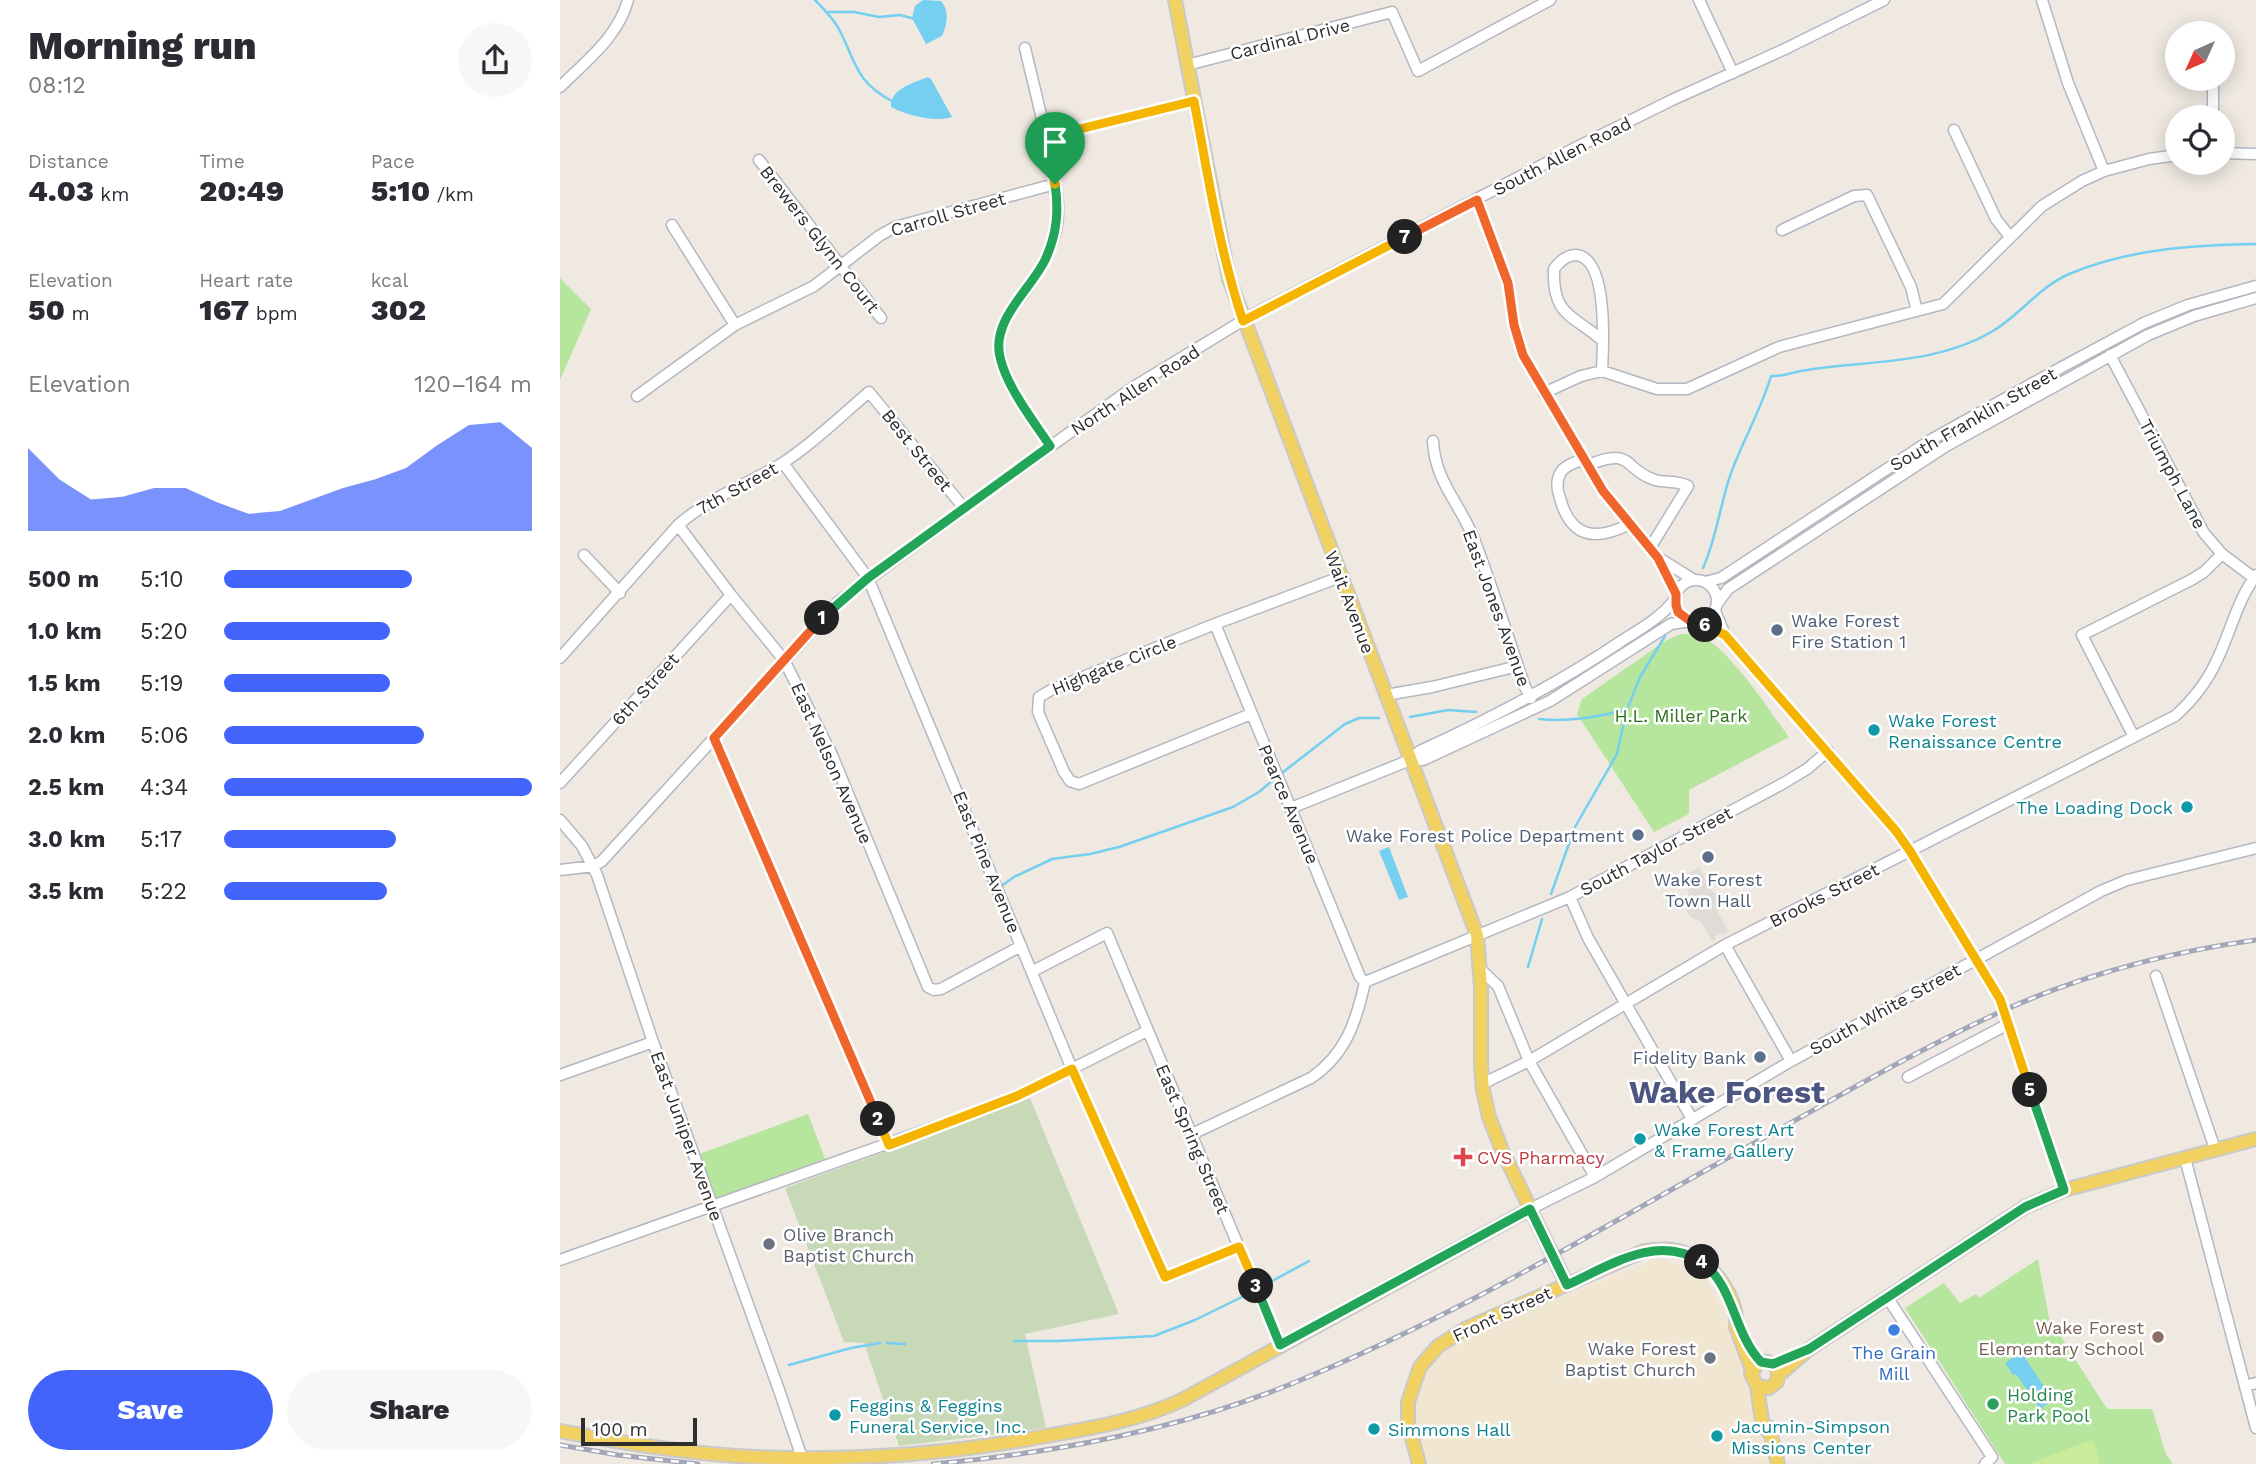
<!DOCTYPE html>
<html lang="en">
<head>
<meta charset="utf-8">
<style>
  body { margin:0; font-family:"Work Sans",sans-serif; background:#f7f7f7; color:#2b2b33; height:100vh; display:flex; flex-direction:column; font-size:26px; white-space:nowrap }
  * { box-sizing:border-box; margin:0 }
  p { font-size:23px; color:#7c7c81 }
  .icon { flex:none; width:38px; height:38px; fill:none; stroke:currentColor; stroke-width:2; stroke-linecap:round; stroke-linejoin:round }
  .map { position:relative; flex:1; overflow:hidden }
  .details { display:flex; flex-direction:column; background:#fff; width:560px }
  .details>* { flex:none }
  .needle { width:46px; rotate:225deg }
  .controls { position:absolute; left:1605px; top:21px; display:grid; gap:14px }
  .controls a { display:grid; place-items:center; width:70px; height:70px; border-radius:50%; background:#fff; box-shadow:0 4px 18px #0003; font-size:35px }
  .scale { position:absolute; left:21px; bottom:18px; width:116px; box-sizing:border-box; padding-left:7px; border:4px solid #2e2e2e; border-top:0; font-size:19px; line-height:24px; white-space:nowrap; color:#2e2e2e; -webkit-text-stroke:5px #fff; paint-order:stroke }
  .pin { position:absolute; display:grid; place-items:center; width:60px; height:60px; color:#fff; margin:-72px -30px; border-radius:50% 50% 50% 0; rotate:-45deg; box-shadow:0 0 7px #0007 }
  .pin .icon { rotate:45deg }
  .km { position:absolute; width:35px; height:35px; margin:-18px; border-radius:50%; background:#222; color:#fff; font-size:19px; line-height:35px; text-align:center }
  .round { display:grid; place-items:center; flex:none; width:74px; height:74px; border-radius:37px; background:#f7f7f7 }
  .head { display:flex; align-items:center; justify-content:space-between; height:119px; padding:0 28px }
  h1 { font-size:38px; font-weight:800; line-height:52px }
  .metrics { display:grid; grid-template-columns:repeat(3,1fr); gap:10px; height:119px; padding:7px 28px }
  .metrics div { display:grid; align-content:center }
  .metrics b { font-size:30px; font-weight:800 }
  .metrics small { font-size:19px; font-weight:400 }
  .metrics p { font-size:19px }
  .chart { height:196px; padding:14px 28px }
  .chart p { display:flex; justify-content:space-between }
  .chart svg { width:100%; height:126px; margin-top:7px; fill:#4264fb; opacity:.7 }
  .primary-button { display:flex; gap:14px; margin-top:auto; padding:14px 28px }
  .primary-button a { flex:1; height:80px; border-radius:42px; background:#4264fb; color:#fff; font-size:28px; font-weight:800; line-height:80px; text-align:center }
  .primary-button a+a { background:#f7f7f7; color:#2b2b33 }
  ul { padding:0 28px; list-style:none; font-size:23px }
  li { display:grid; grid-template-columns:112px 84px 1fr; align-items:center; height:52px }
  li i { height:18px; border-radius:9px; background:#4264fb }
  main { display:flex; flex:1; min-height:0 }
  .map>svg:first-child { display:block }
</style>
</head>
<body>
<main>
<section class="details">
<div class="head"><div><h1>Morning run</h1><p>08:12</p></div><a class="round"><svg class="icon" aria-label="share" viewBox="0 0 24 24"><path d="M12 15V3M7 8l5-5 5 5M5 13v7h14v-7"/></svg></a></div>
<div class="metrics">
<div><p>Distance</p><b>4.03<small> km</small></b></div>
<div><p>Time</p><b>20:49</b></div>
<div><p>Pace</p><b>5:10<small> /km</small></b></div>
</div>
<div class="metrics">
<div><p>Elevation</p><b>50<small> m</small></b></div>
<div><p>Heart rate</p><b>167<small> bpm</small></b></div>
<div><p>kcal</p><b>302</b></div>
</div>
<div class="chart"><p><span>Elevation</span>120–164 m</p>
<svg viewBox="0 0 160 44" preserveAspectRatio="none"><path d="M0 44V15L10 26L20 33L30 32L40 29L50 29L60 34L70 38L80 37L90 33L100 29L110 26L120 22L130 14L140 7L150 6L160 15V44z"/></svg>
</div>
<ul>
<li><b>500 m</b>5:10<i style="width:61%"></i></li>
<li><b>1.0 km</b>5:20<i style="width:54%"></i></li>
<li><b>1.5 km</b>5:19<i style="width:54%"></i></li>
<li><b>2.0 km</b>5:06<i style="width:65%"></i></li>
<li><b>2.5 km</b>4:34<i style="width:100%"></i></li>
<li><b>3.0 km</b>5:17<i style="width:56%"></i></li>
<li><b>3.5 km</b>5:22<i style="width:53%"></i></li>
</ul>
<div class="primary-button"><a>Save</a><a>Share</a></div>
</section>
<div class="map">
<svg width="1696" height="1464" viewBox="0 0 1696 1464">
  <rect width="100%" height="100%" fill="#efe9e1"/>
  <path fill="#f0e6d1" d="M1099 1258 1142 1273 1163 1308 1210 1464H865L855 1423 856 1397 863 1375 877 1358 897 1342 951 1317Z"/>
  <path fill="#b6e59e" d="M0 278 31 309 0 380Z
    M1121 634C1126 634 1132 634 1137 635 1166 642 1210 712 1229 737L1129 790V814L1094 832 1017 714 1022 699 1105 641Z
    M248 1114 265 1159 154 1200 139 1154Z
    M1478 1259 1489 1318 1547 1409H1592L1606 1454 1613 1464H1445L1345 1308 1384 1283 1400 1303 1416 1294 1419 1298Z"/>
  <path fill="#c8d9b8" d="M470 1098 559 1314 465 1334 486 1428 339 1446 304 1343 284 1342 225 1188Z"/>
  <path fill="#c9ec9a" d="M1533 1439 1540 1464H1469Z"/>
  <path fill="#dfdcd8" d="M1139 867 1150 889 1157 895 1160 903 1158 913 1169 932 1163 935 1161 933 1155 937 1156 939 1152 941 1141 922 1130 917 1125 907 1129 893 1121 877Z"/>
  <path fill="#75cff0" d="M363 0 381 1C390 11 387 25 382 36L366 44 352 18 355 6Z
    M368 77 371 79 392 117C374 123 347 115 331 107 330 89 353 83 368 77Z
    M829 847 848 897 839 900 819 851Z
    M1461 1352 1493 1400 1480 1409 1456 1374 1453 1375 1445 1363Z"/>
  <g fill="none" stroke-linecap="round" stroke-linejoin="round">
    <path stroke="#75cff0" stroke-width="2.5" d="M255 0C264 9 274 19 280 31 296 63 296 82 332 101
      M269 12H294L319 17 340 15 355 19
      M1143 568C1157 537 1160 504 1171 473 1183 440 1201 410 1211 376 1225 377 1235 371 1247 370 1310 360 1376 365 1433 331 1460 315 1479 287 1509 274 1569 249 1632 245 1696 244
      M850 717 888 710 916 712
      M979 719C1009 722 1035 718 1064 710L1066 712
      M722 773 785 724 799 718H819
      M440 887 454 877 492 859 530 854 559 847 673 807 699 792 712 781
      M991 894 1015 827 1057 754 1066 712 1080 677 1105 636
      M968 967 982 919
      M701 1287 749 1261
      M454 1341H498L594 1336 635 1320 690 1293
      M327 1343 345 1344
      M229 1365 291 1348 320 1343"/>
    <defs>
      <path id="minor" d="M1139 0 1173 73
        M1482 0 1508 83 1544 171
        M465 48C474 87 485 127 492 167 496 186 500 205 497 225 494 245 482 266 471 283 461 299 445 313 441 332 431 370 470 416 490 446
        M627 65 832 12 858 71 990 0
        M1653 79V117
        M0 87C26 61 58 37 68 0
        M1394 130 1436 219 1450 237
        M487 137 634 101
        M1662 153 1696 154
        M199 160 321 318
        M917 200 948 283 954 325 963 355 1043 491 1098 558 1116 594
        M112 225 175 325
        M1222 230 1294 196 1307 195 1351 287 1357 311
        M1550 355 1644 533 1662 554 1694 578
        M1042 371C1043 349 1049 258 1016 255 1006 255 999 262 994 269 992 317 1014 315 1043 341
        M984 393 1021 376 1042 371 1097 389H1127L1219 347 1383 304 1482 206 1522 181 1544 171 1589 159 1617 155
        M77 396 175 325 254 286 319 236 335 227 495 184
        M873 441C875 482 900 503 914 539 933 588 948 638 965 687L971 698
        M1025 459C1017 462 1006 464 1001 472 996 480 997 490 1000 498 1011 539 1036 541 1070 524
        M223 463 308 578 512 1069 605 1277 679 1247
        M1028 465C1074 446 1063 470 1095 480 1106 483 1117 480 1128 486L1090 548
        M118 525 171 595 224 660 272 755 368 987 374 990 381 989 461 946
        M24 555 60 593
        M1099 558 1134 580
        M1115 601a21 21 0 1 1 42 0a21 21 0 1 1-42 0Z
        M1145 582 1161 578 1374 438 1502 367 1584 323 1628 305 1696 286
        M1157 604 1168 589 1386 446 1588 335 1634 316 1696 298
        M1155 611 1165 635
        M1137 622 1165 635 1336 831 1350 851 1440 999 1504 1190
        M655 624 800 977 805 982
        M0 658 118 525C149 498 186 485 221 464 250 446 282 415 309 392L404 508
        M826 695 872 687 958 666
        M691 714 519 784 510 781 504 772 478 712 479 697 491 690 655 624 780 577
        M1574 737 1522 635 1631 580 1644 572 1662 554
        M154 738 329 1145
        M850 760 860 751C930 719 996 685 1060 642 1080 629 1101 618 1115 599
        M0 783 171 595
        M731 808 850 760H863L990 701 1111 624 1130 621
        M0 820 22 846 37 875 93 1042 219 1390 242 1458
        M0 870 34 866 42 861 278 602 421 496 575 386 692 315 1017 147 1112 100 1225 49 1324 0
        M1010 897 1028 938 1132 1119
        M1165 945 1231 1061
        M920 969 938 986 969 1061 1035 1177
        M473 971 547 933 720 1345
        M1596 976 1655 1149
        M805 982 1010 897 1222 784 1247 769 1268 751
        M0 1075 93 1042
        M1348 1077 1448 1024
        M922 1084 969 1061 1165 945 1615 716C1633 700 1647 682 1657 660 1671 631 1677 601 1696 575
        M632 1134 751 1078C786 1054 796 1022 805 982
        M1625 1158 1696 1428
        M970 1209 1035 1177 1231 1061 1541 891 1567 880 1696 848
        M0 1260 408 1115 458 1096 587 1031
        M1327 1297 1432 1457 1425 1464
        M1685 1386 1696 1383"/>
      <path id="major" d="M615 0 669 279 917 935 921 988V1066L923 1090 929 1117 942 1150 1007 1285
        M1219 1375 1249 1349 1465 1207 1504 1190 1696 1139
        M1197 1386 1209 1388 1217 1382 1218 1371C1214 1363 1207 1359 1198 1363L1191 1374 1197 1386 1202 1421 1209 1433
        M1209 1427 1218 1464
        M0 1431C64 1443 129 1454 195 1457 291 1461 391 1454 486 1436 532 1428 581 1420 624 1399L970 1209
        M859 1464 848 1423V1402L860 1367 878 1346 907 1328 1084 1251C1099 1249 1113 1248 1127 1254 1154 1263 1179 1299 1176 1327L1192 1370"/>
    </defs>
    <use href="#minor" stroke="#b4b7c1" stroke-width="13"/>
    <use href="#major" stroke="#c9c9c9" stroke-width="16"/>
    <use href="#minor" stroke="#fff" stroke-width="10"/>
    <use href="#major" stroke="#f2d163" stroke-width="12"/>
    <defs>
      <path id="rail" d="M0 1445 58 1455 138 1464
        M373 1464C494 1453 618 1430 731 1384 894 1318 1045 1226 1198 1141 1278 1097 1357 1050 1440 1012 1519 976 1609 952 1696 940"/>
    </defs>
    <use href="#rail" stroke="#a3a6b8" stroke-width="5"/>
    <use href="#rail" stroke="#fff" stroke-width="2.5" stroke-dasharray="8" stroke-linecap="butt"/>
  </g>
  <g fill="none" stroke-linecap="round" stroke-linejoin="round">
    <defs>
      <path id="split-1" d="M262 618 308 578 490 446C473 420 447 388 440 357 431 319 472 289 486 258 497 233 499 211 495 184"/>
      <path id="split-2" d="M262 618 154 738 318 1119"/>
      <path id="split-3" d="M318 1119 329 1145 457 1096 512 1069 605 1277 679 1247 696 1286"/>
      <path id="split-4" d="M696 1286 720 1345 970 1209 1007 1285C1049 1266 1097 1233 1142 1262"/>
      <path id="split-5" d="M1142 1262C1175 1288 1173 1332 1201 1362L1213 1364 1249 1349 1465 1207 1504 1190 1470 1090"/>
      <path id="split-6" d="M1145 625 1165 635 1336 831 1350 851 1440 999 1470 1090"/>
      <path id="split-7" d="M845 237 917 200 948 283 954 325 963 355 1043 491 1098 558 1116 594V605L1118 612 1130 621 1145 625"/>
      <path id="split-8" d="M495 184 487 137 634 101C648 175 659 249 683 321L845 237"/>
    </defs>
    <use href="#split-1" stroke="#fff" stroke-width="14"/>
    <use href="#split-2" stroke="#fff" stroke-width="14"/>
    <use href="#split-3" stroke="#fff" stroke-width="14"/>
    <use href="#split-4" stroke="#fff" stroke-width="14"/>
    <use href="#split-5" stroke="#fff" stroke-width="14"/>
    <use href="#split-6" stroke="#fff" stroke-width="14"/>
    <use href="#split-7" stroke="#fff" stroke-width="14"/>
    <use href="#split-8" stroke="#fff" stroke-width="14"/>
    <use href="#split-1" stroke="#22a559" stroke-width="9"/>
    <use href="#split-2" stroke="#f0652b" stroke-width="9"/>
    <use href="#split-3" stroke="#f5b400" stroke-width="9"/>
    <use href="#split-4" stroke="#22a559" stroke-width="9"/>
    <use href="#split-5" stroke="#22a559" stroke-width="9"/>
    <use href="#split-6" stroke="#f5b400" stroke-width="9"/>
    <use href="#split-7" stroke="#f0652b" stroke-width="9"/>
    <use href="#split-8" stroke="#f5b400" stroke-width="9"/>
  </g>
  <g fill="#5c6f8a" stroke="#fff" stroke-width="2.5">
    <circle cx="1217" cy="630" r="7"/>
    <circle cx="1078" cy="835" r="7"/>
    <circle cx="1148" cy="857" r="7"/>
    <circle cx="1200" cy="1057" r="7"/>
  </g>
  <g fill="#0f9aa8" stroke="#fff" stroke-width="2.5">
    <circle cx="1314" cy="730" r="7"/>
    <circle cx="1627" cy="807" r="7"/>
    <circle cx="1080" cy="1139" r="7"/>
    <circle cx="275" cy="1415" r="7"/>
    <circle cx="814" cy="1429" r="7"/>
    <circle cx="1157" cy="1436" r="7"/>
  </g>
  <path fill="#e0444e" stroke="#fff" stroke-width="2.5" d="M899.5 1146.5h7v7h7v7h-7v7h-7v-7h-7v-7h7z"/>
  <g fill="#6b7280" stroke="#fff" stroke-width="2.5">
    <circle cx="209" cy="1244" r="7"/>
    <circle cx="1150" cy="1358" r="7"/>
  </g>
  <circle fill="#3f7fe0" stroke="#fff" stroke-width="2.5" cx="1334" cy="1330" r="7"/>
  <circle fill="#8d6e63" stroke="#fff" stroke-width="2.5" cx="1598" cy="1337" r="7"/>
  <circle fill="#2e9e5b" stroke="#fff" stroke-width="2.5" cx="1433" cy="1404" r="7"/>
  <g text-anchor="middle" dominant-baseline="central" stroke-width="5" stroke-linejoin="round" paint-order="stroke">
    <g font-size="18" fill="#2e2e2e" stroke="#fff">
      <text transform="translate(730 39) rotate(-14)">Cardinal Drive</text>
      <text transform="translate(1002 156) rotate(-27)">South Allen Road</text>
      <text transform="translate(388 214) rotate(-16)">Carroll Street</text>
      <text transform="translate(260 239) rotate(52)">Brewers Glynn Court</text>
      <text transform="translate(575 390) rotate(-33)">North Allen Road</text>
      <text transform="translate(1413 419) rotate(-30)">South Franklin Street</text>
      <text transform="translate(357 450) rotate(51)">Best Street</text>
      <text transform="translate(1613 474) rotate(62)">Triumph Lane</text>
      <text transform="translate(177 488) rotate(-29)">7th Street</text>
      <text transform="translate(790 602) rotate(69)">Wait Avenue</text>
      <text transform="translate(937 608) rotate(70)">East Jones Avenue</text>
      <text transform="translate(554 665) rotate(-22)">Highgate Circle</text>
      <text transform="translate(85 689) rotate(-48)">6th Street</text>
      <text transform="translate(272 763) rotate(66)">East Nelson Avenue</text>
      <text transform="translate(729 804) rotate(67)">Pearce Avenue</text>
      <text transform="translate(1096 851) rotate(-28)">South Taylor Street</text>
      <text transform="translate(427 862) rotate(68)">East Pine Avenue</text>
      <text transform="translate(1264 895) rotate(-27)">Brooks Street</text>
      <text transform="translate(1325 1009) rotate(-29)">South White Street</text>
      <text transform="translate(127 1136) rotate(70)">East Juniper Avenue</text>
      <text transform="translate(633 1139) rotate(67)">East Spring Street</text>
      <text transform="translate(942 1314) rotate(-25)">Front Street</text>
    </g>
    <g font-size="18" fill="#4e5e75" stroke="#fff" text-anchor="end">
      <text x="1231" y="620" text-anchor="start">Wake Forest<tspan x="1231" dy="21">Fire Station 1</tspan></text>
      <text x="1064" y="835">Wake Forest Police Department</text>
      <text x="1148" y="879" text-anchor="middle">Wake Forest<tspan x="1148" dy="21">Town Hall</tspan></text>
      <text x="1186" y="1057">Fidelity Bank</text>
    </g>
    <g font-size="18" fill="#2c6e1b" stroke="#fff">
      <text x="1121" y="715">H.L. Miller Park</text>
    </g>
    <g font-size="18" fill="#0d838f" stroke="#fff" text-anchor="start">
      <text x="1328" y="720">Wake Forest<tspan x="1328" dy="21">Renaissance Centre</tspan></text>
      <text x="1613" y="807" text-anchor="end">The Loading Dock</text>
      <text x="1094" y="1129">Wake Forest Art<tspan x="1094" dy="21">&amp; Frame Gallery</tspan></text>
      <text x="289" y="1405">Feggins &amp; Feggins<tspan x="289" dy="21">Funeral Service, Inc.</tspan></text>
      <text x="1171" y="1426">Jacumin-Simpson<tspan x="1171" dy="21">Missions Center</tspan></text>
      <text x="828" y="1429">Simmons Hall</text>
    </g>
    <g font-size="18" fill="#be3a42" stroke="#fff" text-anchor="start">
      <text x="917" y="1157">CVS Pharmacy</text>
    </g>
    <g font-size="18" fill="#5b616d" stroke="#fff" text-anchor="start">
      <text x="223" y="1234">Olive Branch<tspan x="223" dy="21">Baptist Church</tspan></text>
      <text x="1136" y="1348" text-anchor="end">Wake Forest<tspan x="1136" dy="21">Baptist Church</tspan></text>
    </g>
    <g font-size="18" fill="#785e54" stroke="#fff" text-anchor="end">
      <text x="1584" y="1327">Wake Forest<tspan x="1584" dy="21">Elementary School</tspan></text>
    </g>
    <g font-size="18" fill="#366cbe" stroke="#fff">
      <text x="1334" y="1352">The Grain<tspan x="1334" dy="21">Mill</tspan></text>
    </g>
    <g font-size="18" fill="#27864d" stroke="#fff" text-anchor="start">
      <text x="1447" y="1394">Holding<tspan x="1447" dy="21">Park Pool</tspan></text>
    </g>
    <g font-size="32" font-weight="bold" fill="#4d5680" stroke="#fff">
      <text x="1167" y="1092">Wake Forest</text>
    </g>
  </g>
</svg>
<div class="controls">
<a><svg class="needle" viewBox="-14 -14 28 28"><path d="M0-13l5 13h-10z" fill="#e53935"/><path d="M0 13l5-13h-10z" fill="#7c7c81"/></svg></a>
<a><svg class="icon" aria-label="locate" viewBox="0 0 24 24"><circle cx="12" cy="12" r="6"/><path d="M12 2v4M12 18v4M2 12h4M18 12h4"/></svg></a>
</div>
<div class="scale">100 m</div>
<div class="pin" style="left:495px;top:184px;background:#1e9e55"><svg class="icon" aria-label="arrive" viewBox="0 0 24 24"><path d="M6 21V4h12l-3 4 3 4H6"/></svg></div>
<b class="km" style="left:262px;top:618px">1</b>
<b class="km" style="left:318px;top:1119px">2</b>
<b class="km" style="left:696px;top:1286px">3</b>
<b class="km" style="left:1142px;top:1262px">4</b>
<b class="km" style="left:1470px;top:1090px">5</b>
<b class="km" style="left:1145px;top:625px">6</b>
<b class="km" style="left:845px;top:237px">7</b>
</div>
</main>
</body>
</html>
